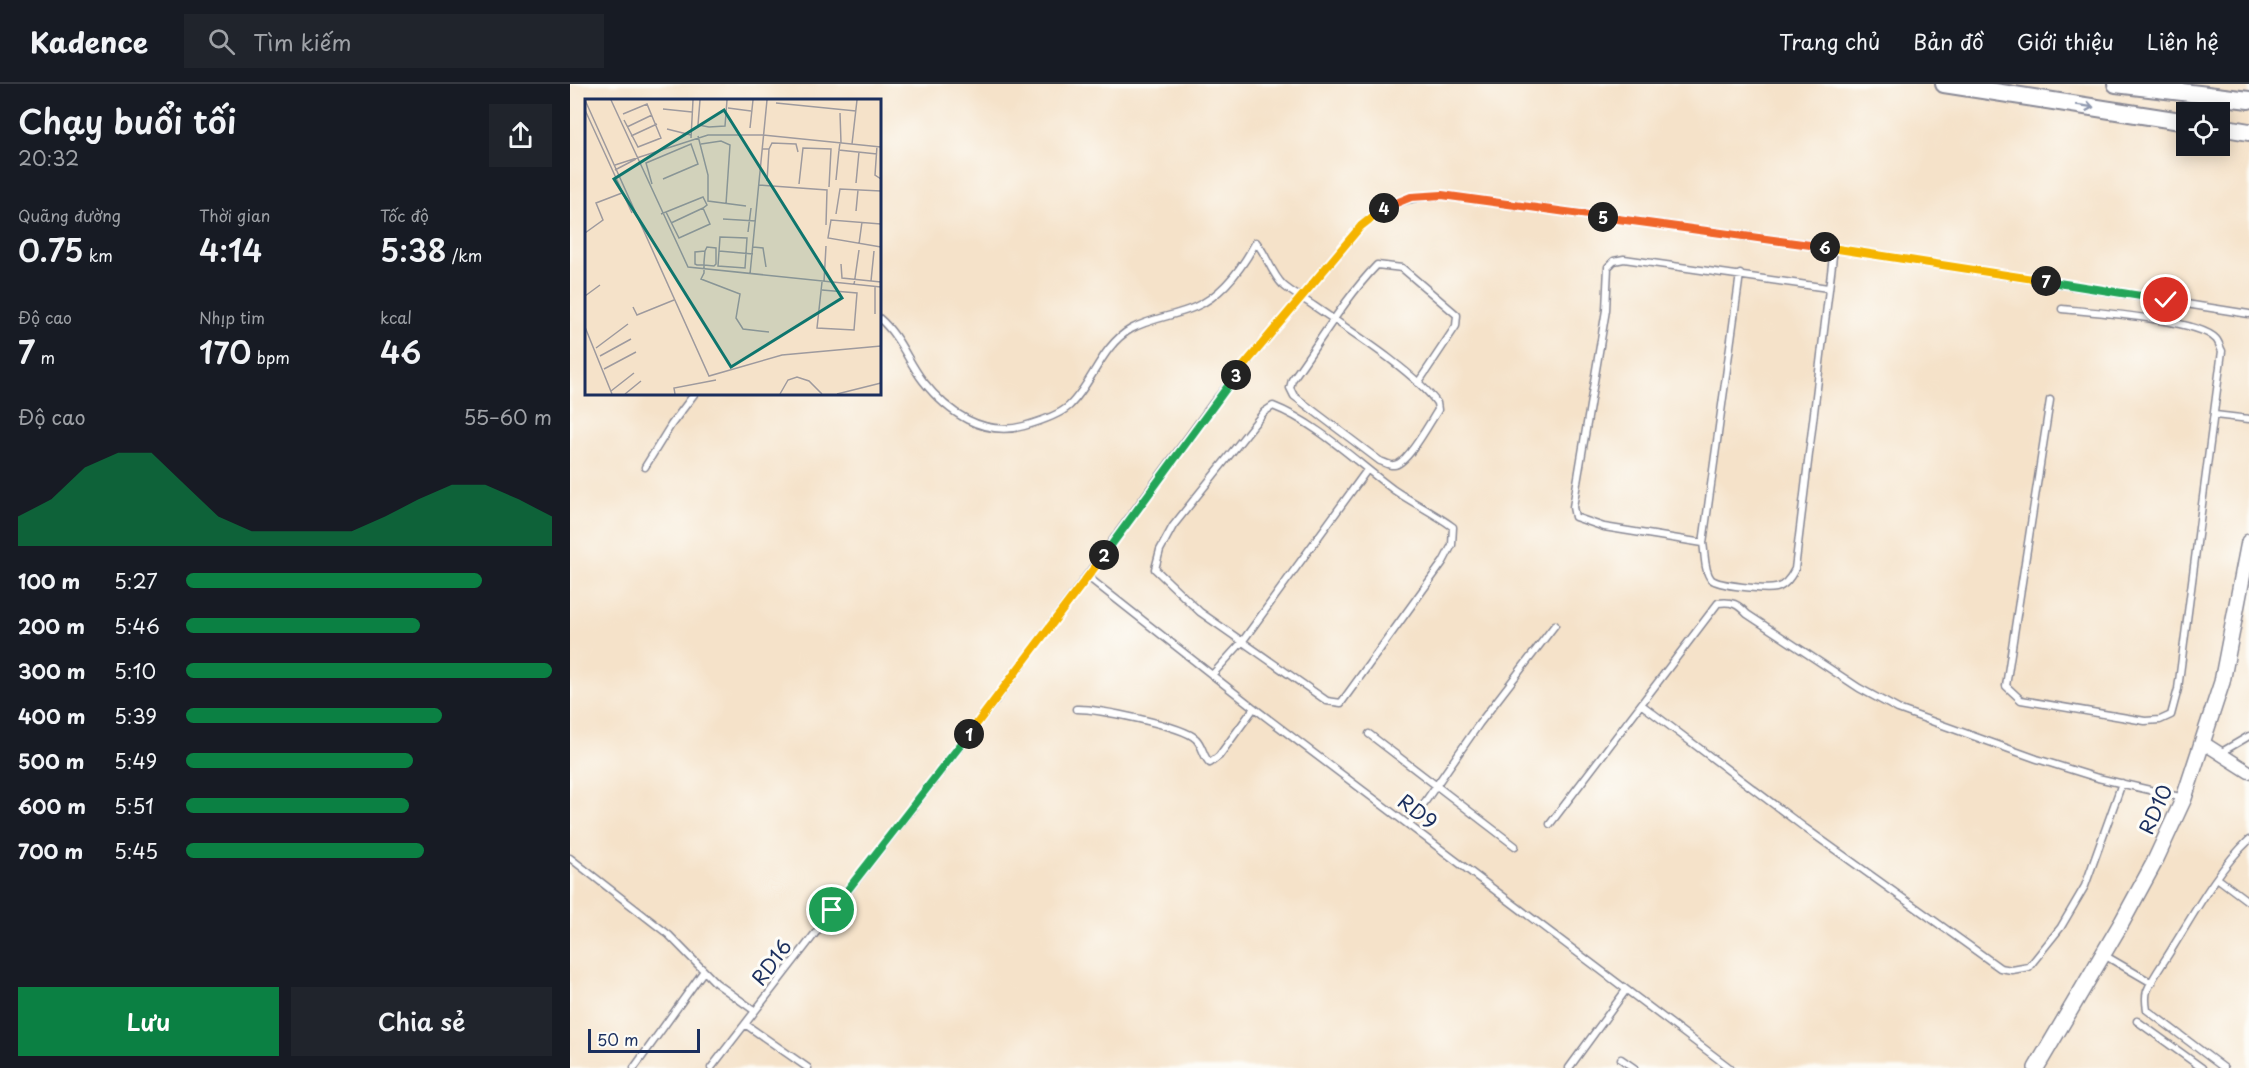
<!DOCTYPE html>
<html lang="vi">
<head>
<meta charset="utf-8">
<style>
  body { margin:0; font-family:"Playpen Sans",sans-serif; background:#20242c; color:#f1f3f6; height:100vh; display:flex; flex-direction:column; font-size:22px; white-space:nowrap }
  * { box-sizing:border-box; margin:0 }
  p { font-size:20px; color:#9ea1a6 }
  .icon { flex:none; width:33px; height:33px; fill:none; stroke:currentColor; stroke-width:2; stroke-linecap:round; stroke-linejoin:round }
  .map { position:relative; flex:1; overflow:hidden }
  .drawer { display:flex; flex-direction:column; background:#171b24; width:570px }
  .drawer>* { flex:none }
  .fabs { position:absolute; left:1606px; top:18px; display:grid; gap:12px }
  .fabs a { display:grid; place-items:center; width:54px; height:54px; border-radius:0px; background:#171b24; box-shadow:0 3px 15px #0003; font-size:30px }
  .scale { position:absolute; left:18px; bottom:15px; width:112px; box-sizing:border-box; padding-left:6px; border:3px solid #1b2f5e; border-top:0; font-size:16px; line-height:21px; white-space:nowrap; color:#1b2f5e; -webkit-text-stroke:4px #fdfcf7; paint-order:stroke }
  .pin { position:absolute; display:grid; place-items:center; width:51px; height:51px; color:#fff; margin:-26px; border:3px solid #fff; border-radius:50%; box-shadow:0 2px 6px #0007 }
  .km { position:absolute; width:30px; height:30px; margin:-15px; border-radius:50%; background:#222; color:#fff; font-size:16px; line-height:30px; text-align:center }
  .round { display:grid; place-items:center; flex:none; width:63px; height:63px; border-radius:0px; background:#20242c }
  .head { display:flex; align-items:center; justify-content:space-between; height:102px; padding:0 18px }
  h1 { font-size:33px; font-weight:600; line-height:45px }
  .stats { display:grid; grid-template-columns:repeat(3,1fr); gap:9px; height:102px; padding:6px 18px }
  .stats div { display:grid; align-content:center }
  .stats b { font-size:30px; font-weight:600 }
  .stats small { font-size:16px; font-weight:400 }
  .stats p { font-size:16px }
  .chart { height:168px; padding:12px 18px }
  .chart p { display:flex; justify-content:space-between }
  .chart svg { width:100%; height:108px; margin-top:6px; fill:#0b8043; opacity:.7 }
  .button { display:flex; gap:12px; margin-top:auto; padding:12px 18px }
  .button a { flex:1; height:69px; border-radius:0px; background:#0b8043; color:#fff; font-size:24px; font-weight:600; line-height:69px; text-align:center }
  .button a+a { background:#20242c; color:#f1f3f6 }
  ul { padding:0 18px; list-style:none; font-size:20px }
  li { display:grid; grid-template-columns:96px 72px 1fr; align-items:center; height:45px }
  li i { height:15px; border-radius:8px; background:#0b8043 }
  header { display:flex; align-items:center; gap:36px; box-sizing:border-box; height:84px; padding:0 30px; background:#171b24; border-bottom:2px solid #363941 }
  header strong { font-size:28px }
  nav { display:flex; gap:33px; margin-inline-start:auto; font-size:21px }
  .search { width:420px; height:54px; background:#20242c; display:flex; align-items:center; gap:15px; box-sizing:border-box; padding:0 21px; border-radius:0px; color:#9ea1a6; font-size:22px }
  main { display:flex; flex:1; min-height:0 }
  .map>svg:first-child { display:block }
</style>
</head>
<body>
<header>
<strong>Kadence</strong>
<div class="search"><svg class="icon" aria-label="search" viewBox="0 0 24 24"><circle cx="10" cy="10" r="6"/><path d="M15 15l6 6"/></svg>Tìm kiếm</div>
<nav><a>Trang chủ</a><a>Bản đồ</a><a>Giới thiệu</a><a>Liên hệ</a></nav>
</header>
<main>
<section class="drawer">
<div class="head"><div><h1>Chạy buổi tối</h1><p>20:32</p></div><a class="round"><svg class="icon" aria-label="share" viewBox="0 0 24 24"><path d="M12 15V3M7 8l5-5 5 5M5 13v7h14v-7"/></svg></a></div>
<div class="stats">
<div><p>Quãng đường</p><b>0.75<small> km</small></b></div>
<div><p>Thời gian</p><b>4:14</b></div>
<div><p>Tốc độ</p><b>5:38<small> /km</small></b></div>
</div>
<div class="stats">
<div><p>Độ cao</p><b>7<small> m</small></b></div>
<div><p>Nhịp tim</p><b>170<small> bpm</small></b></div>
<div><p>kcal</p><b>46</b></div>
</div>
<div class="chart"><p><span>Độ cao</span>55–60 m</p>
<svg viewBox="0 0 160 44" preserveAspectRatio="none"><path d="M0 44V32L10 25L20 12L30 6L40 6L50 19L60 32L70 38L80 38L90 38L100 38L110 32L120 25L130 19L140 19L150 25L160 32V44z"/></svg>
</div>
<ul>
<li><b>100 m</b>5:27<i style="width:81%"></i></li>
<li><b>200 m</b>5:46<i style="width:64%"></i></li>
<li><b>300 m</b>5:10<i style="width:100%"></i></li>
<li><b>400 m</b>5:39<i style="width:70%"></i></li>
<li><b>500 m</b>5:49<i style="width:62%"></i></li>
<li><b>600 m</b>5:51<i style="width:61%"></i></li>
<li><b>700 m</b>5:45<i style="width:65%"></i></li>
</ul>
<div class="button"><a>Lưu</a><a>Chia sẻ</a></div>
</section>
<div class="map">
<svg width="1679" height="984" viewBox="0 0 1679 984">
  <rect width="100%" height="100%" fill="#fdfcf7"/>
  <filter id="ink" filterUnits="userSpaceOnUse"><feTurbulence type="fractalNoise" baseFrequency=".0167" numOctaves="2"/><feDisplacementMap in="SourceGraphic" scale="12" xChannelSelector="R" yChannelSelector="G"/><feConvolveMatrix kernelMatrix="1 2 1 2 8 2 1 2 1" color-interpolation-filters="sRGB"/></filter>
  <filter id="wash" filterUnits="userSpaceOnUse"><feTurbulence type="fractalNoise" baseFrequency=".008" numOctaves="4" result="noise"/><feDisplacementMap in="SourceGraphic" scale="24" xChannelSelector="R" yChannelSelector="G"/><feGaussianBlur stdDeviation="1.35" result="paint"/><feColorMatrix in="noise" values="0 0 0 0 0 0 0 0 0 0 0 0 0 0 0 0 0 1.4 0 .05"/><feComposite in="paint" operator="in"/></filter>
  <g filter="url(#wash)">
    <rect width="100%" height="100%" fill="#f5e2c9"/>
  </g>
  <g filter="url(#ink)">
    <g fill="none" stroke-linecap="round" stroke-linejoin="round">
      <defs>
        <path id="service" d="M1170 190 1133 459C1135 469 1134 487 1141 495 1148 502 1196 506 1206 504 1215 502 1221 493 1225 485L1264 164
          M309 234C330 252 337 276 353 297 378 329 413 353 454 342 468 338 488 332 499 322 523 299 531 262 561 245 581 234 605 232 625 223 653 211 672 184 686 158 697 171 701 189 713 201 722 209 734 215 744 222 777 245 844 287 867 319L868 326C860 338 837 381 824 381 820 382 814 378 810 377L724 312 720 304 722 296C749 259 775 214 807 181L832 184 887 231 886 242 848 299
          M1480 316 1436 602 1451 616 1575 637 1590 636 1601 631 1608 605 1652 267C1650 264 1649 258 1646 255 1629 235 1521 228 1492 225
          M703 322C747 339 786 378 824 406 843 419 864 429 883 443L882 461 873 478 771 619 757 617 630 528 585 485 590 466 603 442 694 328Z
          M1645 331 1679 335
          M75 383 101 341 125 309
          M1133 459 1034 443 1005 433 1003 423 1036 226 1038 183 1044 177 1054 175 1258 204
          M518 493 684 624 1160 984
          M642 591 672 558 797 386
          M1072 621 1235 744 1430 884 1442 886 1459 883 1491 843 1515 802 1552 699
          M506 625C525 624 614 642 626 655 633 662 633 673 640 679L649 672 684 624
          M799 650 945 762
          M1650 669 1679 652
          M980 740 1148 519C1162 517 1168 520 1177 530L1289 604 1328 625 1467 675 1528 694 1614 714
          M839 741 909 640 985 541
          M0 774 99 851 146 899 185 927
          M1647 794 1679 818
          M1534 871 1582 899
          M1567 937 1632 984
          M175 940 238 984
          M1051 975 1064 984
          M64 984 133 888
          M141 984 425 617 643 319 791 142C820 119 835 113 872 111L1264 164 1679 230
          M999 984 1056 906
          M1654 984 1577 926C1576 920 1575 913 1577 907 1583 892 1595 877 1603 863 1626 826 1648 785 1679 756"/>
        <path id="minor" d="M1632 658 1679 688"/>
        <path id="tertiary" d="M1466 984 1552 838 1584 779 1614 714 1652 598 1679 458"/>
        <path id="secondary" d="M1374 0 1617 38
          M1546 0 1679 16
          M1650 43 1679 48"/>
      </defs>
      <use href="#service" stroke="#888894" stroke-width="9"/>
      <use href="#minor" stroke="#888894" stroke-width="15"/>
      <use href="#tertiary" stroke="#888894" stroke-width="18"/>
      <use href="#secondary" stroke="#888894" stroke-width="20"/>
      <use href="#service" stroke="#fff" stroke-width="6"/>
      <use href="#minor" stroke="#fff" stroke-width="12"/>
      <use href="#tertiary" stroke="#fff" stroke-width="15"/>
      <use href="#secondary" stroke="#fff" stroke-width="16"/>
    </g>
    <defs><path id="oneway-shaft" d="M-6 0H5M1.5-3L5.5 0L1.5 3" fill="none" stroke-width="1.6" stroke-linecap="round" stroke-linejoin="round" transform="scale(1.5)"/></defs>
    <use stroke="#8d97ae" href="#oneway-shaft" transform="translate(1515 22) rotate(9)"/>
  </g>
  <g fill="none" stroke-linecap="round" stroke-linejoin="round" filter="url(#ink)">
    <defs>
      <path id="split-1" d="M262 826 399 650"/>
      <path id="split-2" d="M399 650 534 471"/>
      <path id="split-3" d="M534 471 666 291"/>
      <path id="split-4" d="M666 291 791 142 814 124"/>
      <path id="split-5" d="M814 124 841 113 872 111 1033 133"/>
      <path id="split-6" d="M1033 133 1255 163"/>
      <path id="split-7" d="M1255 163 1476 197"/>
      <path id="split-8" d="M1476 197 1596 216"/>
    </defs>
    <use href="#split-1" stroke="#fff" stroke-width="12"/>
    <use href="#split-2" stroke="#fff" stroke-width="12"/>
    <use href="#split-3" stroke="#fff" stroke-width="12"/>
    <use href="#split-4" stroke="#fff" stroke-width="12"/>
    <use href="#split-5" stroke="#fff" stroke-width="12"/>
    <use href="#split-6" stroke="#fff" stroke-width="12"/>
    <use href="#split-7" stroke="#fff" stroke-width="12"/>
    <use href="#split-8" stroke="#fff" stroke-width="12"/>
    <use href="#split-1" stroke="#22a559" stroke-width="8"/>
    <use href="#split-2" stroke="#f5b400" stroke-width="8"/>
    <use href="#split-3" stroke="#22a559" stroke-width="8"/>
    <use href="#split-4" stroke="#f5b400" stroke-width="8"/>
    <use href="#split-5" stroke="#f0652b" stroke-width="8"/>
    <use href="#split-6" stroke="#f0652b" stroke-width="8"/>
    <use href="#split-7" stroke="#f5b400" stroke-width="8"/>
    <use href="#split-8" stroke="#22a559" stroke-width="8"/>
  </g>
  <g text-anchor="middle" dominant-baseline="central" stroke-width="6" stroke-linejoin="round" paint-order="stroke">
    <g font-size="20" fill="#1b2f5e" stroke="#fdfcf7">
      <text transform="translate(1585 725) rotate(-66)">RD10</text>
      <text transform="translate(848 727) rotate(37)">RD9</text>
      <text transform="translate(201 878) rotate(-53)">RD16</text>
    </g>
  </g>
  <g transform="translate(15 15)">
    <rect width="296" height="296" fill="#f5e2c9"/>
    <path fill="none" stroke="#9e9a9e" stroke-width="1.5" d="M0 1 124 277 197 256 296 247M26 1 103 168 296 188M115 1 113 26 124 28 140 27 142 1M191 4 271 12M143 9 166 12M78 10 107 13M0 11 47 114M255 14 256 44M38 15 62 5 76 39 53 48 39 21M42 28 67 16M165 29 168 1M82 30 106 36M46 37 72 25M113 37 123 76V102L161 107M106 39 108 1M255 44 254 51 292 55M116 45 136 42 145 46 141 105M267 45 272 1M292 47 290 76 296 80M177 50H184L187 44 211 45 213 53M30 66 123 36H178L296 48M30 71 51 60M251 81 254 51M182 82 184 50M271 84 274 53M67 85 61 64 106 45 113 65 78 80M214 85 218 49 246 50 244 88M174 86 242 91 241 126M271 112 273 91M81 113 94 139 125 125 118 109M76 115 118 98 122 106 118 109 86 124M251 115 255 90 296 92M138 120 171 122M296 125 246 121 243 139 296 148M163 133 166 109M0 134 18 121 11 104 37 94M135 138 162 139 160 169 133 167ZM274 145 277 123M168 148 178 149 181 168M120 152 110 153V165L112 166H119L129 167 131 165V149L122 148 120 152 119 163V174L116 180 155 195 151 219 158 230 184 233M134 152 168 155M256 165 257 179 296 183M165 175 182 1M286 182 289 152M239 183 241 147M269 186 274 151M290 188V215M237 191 272 194 269 231 232 229 237 183M0 197 15 186M48 208 52 216 89 201M0 228 27 295M11 249 43 225M15 257 46 240M19 270 51 253M26 292 49 274M40 295 56 282M90 295 89 289 131 281M195 295 203 281 212 278 224 282 237 295M252 295 296 284"/>
    <path fill="#0f766e" fill-opacity="0.15" stroke="#0f766e" stroke-width="3" d="M139 11 257 199 146 268 29 80Z"/>
    <rect width="296" height="296" fill="none" stroke="#1b2f5e" stroke-width="3"/>
  </g>
</svg>
<div class="fabs">
<a><svg class="icon" aria-label="locate" viewBox="0 0 24 24"><circle cx="12" cy="12" r="6"/><path d="M12 2v4M12 18v4M2 12h4M18 12h4"/></svg></a>
</div>
<div class="scale">50 m</div>
<div class="pin" style="left:262px;top:826px;background:#1e9e55"><svg class="icon" aria-label="arrive" viewBox="0 0 24 24"><path d="M6 21V4h12l-3 4 3 4H6"/></svg></div>
<div class="pin" style="left:1596px;top:216px;background:#d93025"><svg class="icon" aria-label="check" viewBox="0 0 24 24"><path d="M5 12l5 5 9-10"/></svg></div>
<b class="km" style="left:399px;top:650px">1</b>
<b class="km" style="left:534px;top:471px">2</b>
<b class="km" style="left:666px;top:291px">3</b>
<b class="km" style="left:814px;top:124px">4</b>
<b class="km" style="left:1033px;top:133px">5</b>
<b class="km" style="left:1255px;top:163px">6</b>
<b class="km" style="left:1476px;top:197px">7</b>
</div>
</main>
</body>
</html>
